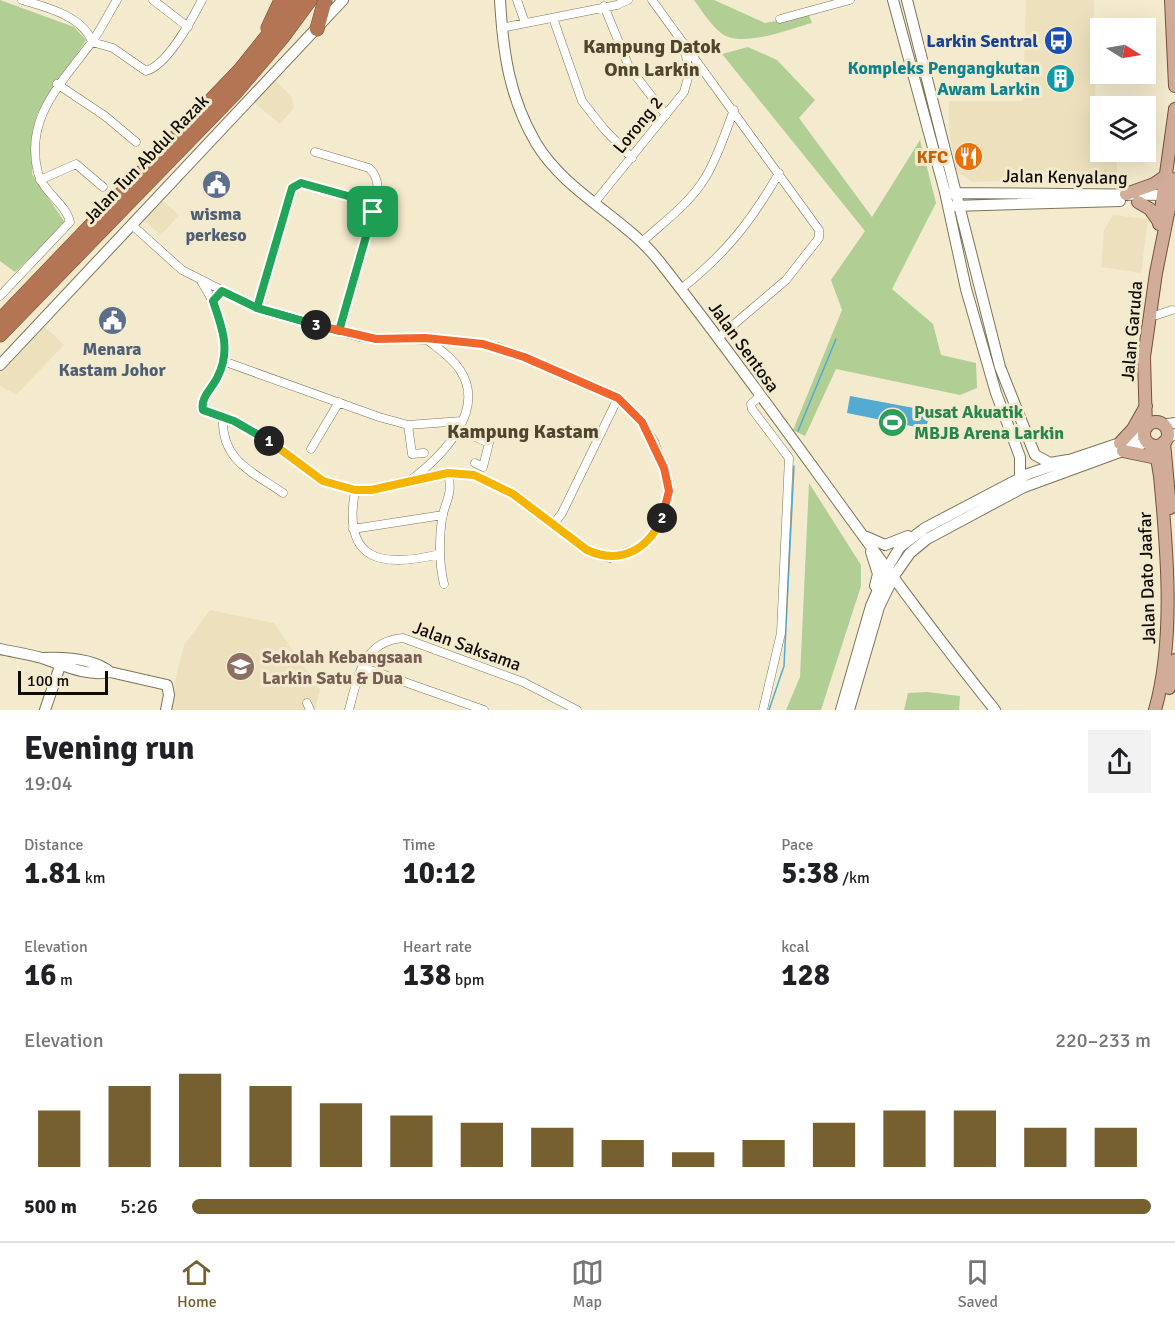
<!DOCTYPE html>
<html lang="en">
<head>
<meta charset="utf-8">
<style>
  body { margin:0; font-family:Signika,sans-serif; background:#f2f2f2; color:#202124; height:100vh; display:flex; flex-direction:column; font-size:22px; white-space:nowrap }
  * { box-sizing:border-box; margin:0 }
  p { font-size:20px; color:#757577 }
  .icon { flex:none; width:33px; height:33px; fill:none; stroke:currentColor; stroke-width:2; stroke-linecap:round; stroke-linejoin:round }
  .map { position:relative; height:710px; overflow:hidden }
  .panel { display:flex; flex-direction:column; background:#fff; flex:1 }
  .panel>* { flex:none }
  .needle { width:39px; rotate:101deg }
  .buttons { position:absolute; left:1090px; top:18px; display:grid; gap:12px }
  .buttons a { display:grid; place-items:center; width:66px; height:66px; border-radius:0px; background:#fff; box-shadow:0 6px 24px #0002; font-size:30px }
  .scale { position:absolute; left:18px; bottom:15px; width:90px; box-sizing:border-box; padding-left:6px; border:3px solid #0f0c04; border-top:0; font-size:16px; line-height:21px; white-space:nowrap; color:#0f0c04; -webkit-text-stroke:4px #f4ebce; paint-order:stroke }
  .pin { position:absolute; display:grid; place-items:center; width:51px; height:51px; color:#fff; margin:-26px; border-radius:12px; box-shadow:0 3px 9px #0006 }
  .km { position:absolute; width:30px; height:30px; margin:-15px; border-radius:50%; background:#222; color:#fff; font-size:16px; line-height:30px; text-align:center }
  .round { display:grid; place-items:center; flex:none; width:63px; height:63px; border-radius:0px; background:#f2f2f2 }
  .headline { display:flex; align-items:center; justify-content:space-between; height:102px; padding:0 24px }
  h1 { font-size:33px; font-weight:800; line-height:45px }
  .metrics { display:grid; grid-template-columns:repeat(3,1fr); gap:9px; height:102px; padding:6px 24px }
  .metrics div { display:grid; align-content:center }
  .metrics b { font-size:30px; font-weight:800 }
  .metrics small { font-size:16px; font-weight:400 }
  .metrics p { font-size:16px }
  .chart { height:168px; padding:12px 24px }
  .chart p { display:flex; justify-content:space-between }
  .chart svg { width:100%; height:108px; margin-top:6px; stroke:#766030; stroke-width:6 }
  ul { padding:0 24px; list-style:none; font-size:20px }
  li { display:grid; grid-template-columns:96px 72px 1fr; align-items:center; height:45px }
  li i { height:15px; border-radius:8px; background:#766030 }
  .menu { display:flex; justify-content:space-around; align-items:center; height:84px; border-top:2px solid #e0e0e0; background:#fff; font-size:16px; color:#757577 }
  .menu a { display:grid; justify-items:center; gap:3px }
  .menu .selected { color:#766030 }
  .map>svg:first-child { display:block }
</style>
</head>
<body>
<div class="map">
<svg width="1175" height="710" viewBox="0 0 1175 710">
  <rect width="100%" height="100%" fill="#f4ebce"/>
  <path fill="#ede1bd" d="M1026 0H1094L1096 132 1101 133V152H1117V178L972 182 956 171 949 131V101H1023Z
    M275 80 292 97 294 108 280 124 253 102Z
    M162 200 179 215 161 235 142 219Z
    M1113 215 1148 219 1141 273 1101 267 1104 230Z
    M43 325 64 345 16 395 0 386V371Z
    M210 610 274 623 320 690 315 710H168L184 645Z"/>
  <path fill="#b1ce95" d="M0 0 74 27 86 40 37 114 33 143 32 174 66 224 15 272 0 261Z
    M694 0H714L765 23 809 15 812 23C790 29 740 49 721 33 710 24 702 11 694 0Z
    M748 47 777 60 815 100 799 118 872 217 920 140 936 203 892 289 933 324 941 355 976 363 977 388 960 395 836 369 805 436 793 430 842 310 831 280 865 231 722 54Z
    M809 483 861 565V586L821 710H786L800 677Z
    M927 692 960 696 959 710H904L908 693Z"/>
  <path fill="#54abd1" d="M850 396 930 411 926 429 847 413Z"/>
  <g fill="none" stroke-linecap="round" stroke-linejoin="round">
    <path stroke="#54abd1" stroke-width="1.5" d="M798 431 836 339
      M769 710 784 666 794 466"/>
    <defs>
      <path id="street" d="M22 0C46 7 83 16 92 42L113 48 146 71C168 65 192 19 202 0
        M153 0 188 27
        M517 0 525 23
        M652 0 819 230V238L786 280 718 338
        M604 6 629 67 666 115
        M553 18 582 101 604 129 632 158
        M780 19 850 0
        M501 28 617 5 628 0
        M57 84 105 116 136 142
        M315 152 369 168C381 179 379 197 373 211
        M40 180 76 164 103 187
        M595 202 684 92 689 74 684 43
        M132 225 182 270 257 308 359 337 472 342 498 347 618 398 633 411 654 441 664 468 669 491 661 521 651 537 643 546 610 558 587 550 513 494 474 475 448 473 371 490 355 491 323 481 248 428 203 410C200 397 212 388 218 377 235 345 219 309 201 281
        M643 241C664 222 690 203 705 178 718 157 725 133 734 110
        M681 289C725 254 751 222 779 173
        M0 296 70 222C66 204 43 192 38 173 24 118 61 84 91 43 101 30 108 14 117 0
        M257 308 293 188 301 183 366 201 370 203 373 212 339 331
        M1150 315H1157L1172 310
        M223 361 379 417 408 425 462 421
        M760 396 751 404 752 409 789 458 781 633 763 710
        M223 418C221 461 253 472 283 493
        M408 425 412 454 424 453
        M458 429 489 443 483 467 475 463
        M311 449 339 402
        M412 479C442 456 487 411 460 370 452 357 437 348 425 338
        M355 491C342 562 382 568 440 554
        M553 525 562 513 618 398
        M353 529 443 515
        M444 584C439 563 439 540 442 518 446 499 453 495 448 473
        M362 667 484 710
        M307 703 310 710
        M349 710C358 676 363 641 403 638L523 682 577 710"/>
      <path id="secondary" d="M500 0C503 52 509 97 536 143 565 192 624 217 659 261 775 408 878 564 995 710
        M893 0 945 192 966 289 996 393 1020 457V478
        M907 0 1000 367 1035 455 1050 463 1068 460
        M951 193 1170 195
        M953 206 1120 201
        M0 365 343 0
        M1163 425 1175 423
        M1166 439 1175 434
        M867 537 885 545 908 536
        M871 552 878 574 875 586
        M0 649C14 652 28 654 42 658 63 665 87 677 110 672
        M42 658C64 657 93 658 110 672L167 685 169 695 166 710
        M45 710 60 666
        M841 710 871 606 888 567 900 547 925 528 1028 474 1120 443 1144 431
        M849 710 879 607 894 576 910 553 927 539 1024 487 1147 442"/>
      <path id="primary" d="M1171 0 1175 86
        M1126 194 1154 184 1167 175
        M1138 202 1150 209 1159 222
        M1159 224 1175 109
        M1144 434a12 12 0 1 1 24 0a12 12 0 1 1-24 0Z
        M1146 428 1144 357 1156 273 1175 179
        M1164 442 1170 508
        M1120 443 1133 429 1146 406
        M1150 445 1157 458 1160 476C1167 549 1175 640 1155 710
        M1123 451 1157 458
        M1169 688 1175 660"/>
      <path id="highway" d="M268 28 281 0
        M317 29 325 0
        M0 320 240 70 296 0
        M0 335 236 92 282 38 310 0"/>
    </defs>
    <use href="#street" stroke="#7c755b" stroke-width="9"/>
    <use href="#secondary" stroke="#7c755b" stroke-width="12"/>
    <use href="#primary" stroke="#7a5038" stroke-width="14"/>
    <use href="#highway" stroke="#7a5038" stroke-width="15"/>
    <use href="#street" stroke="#fff" stroke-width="8"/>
    <use href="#secondary" stroke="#fff" stroke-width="10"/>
    <use href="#primary" stroke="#d1ac98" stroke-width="12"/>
    <use href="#highway" stroke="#b37554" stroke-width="14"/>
  </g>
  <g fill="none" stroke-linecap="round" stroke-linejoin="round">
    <defs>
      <path id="split-1" d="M269 441 234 421 203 410C200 397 213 388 218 376 231 350 222 327 213 301L222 291 257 308 339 331 373 212"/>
      <path id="split-2" d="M269 441 323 481 355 490H371L448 473 474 475 513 494 587 550C620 565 648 550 662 518"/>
      <path id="split-3" d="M316 325 376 339 425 338 483 344 524 357 618 398 642 422 664 468 669 491 662 518"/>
      <path id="split-4" d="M316 325 257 308 292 188 301 183 366 201 370 203 373 212"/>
    </defs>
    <use href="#split-1" stroke="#fff" stroke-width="12"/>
    <use href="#split-2" stroke="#fff" stroke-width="12"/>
    <use href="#split-3" stroke="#fff" stroke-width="12"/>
    <use href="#split-4" stroke="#fff" stroke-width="12"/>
    <use href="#split-1" stroke="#22a559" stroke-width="8"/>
    <use href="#split-2" stroke="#f5b400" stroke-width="8"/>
    <use href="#split-3" stroke="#f0652b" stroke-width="8"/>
    <use href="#split-4" stroke="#22a559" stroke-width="8"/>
  </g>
  <defs>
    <symbol id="bus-disc" viewBox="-11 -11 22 22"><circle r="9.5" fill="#1a4fb4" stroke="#f4ebce"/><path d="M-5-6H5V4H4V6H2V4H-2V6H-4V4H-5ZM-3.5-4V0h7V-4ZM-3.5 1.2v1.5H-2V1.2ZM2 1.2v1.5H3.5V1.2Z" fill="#fff"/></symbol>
    <symbol id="building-disc" viewBox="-11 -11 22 22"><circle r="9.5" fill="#0f9aa8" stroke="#f4ebce"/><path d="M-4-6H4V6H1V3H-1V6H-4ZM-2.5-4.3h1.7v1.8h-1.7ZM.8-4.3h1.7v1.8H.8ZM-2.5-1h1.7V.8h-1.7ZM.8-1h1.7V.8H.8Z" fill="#fff"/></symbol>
    <symbol id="restaurant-disc" viewBox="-11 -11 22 22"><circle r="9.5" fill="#e8710a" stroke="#f4ebce"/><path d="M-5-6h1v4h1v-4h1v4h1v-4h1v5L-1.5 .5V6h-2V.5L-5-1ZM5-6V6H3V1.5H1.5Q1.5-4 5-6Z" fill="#fff"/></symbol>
    <symbol id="civic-disc" viewBox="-11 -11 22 22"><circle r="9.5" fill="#5c6f8a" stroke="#f4ebce"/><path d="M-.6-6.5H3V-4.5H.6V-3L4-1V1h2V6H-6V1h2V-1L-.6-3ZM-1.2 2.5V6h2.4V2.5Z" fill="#fff"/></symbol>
    <symbol id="stadium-disc" viewBox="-11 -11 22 22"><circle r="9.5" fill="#2e9e5b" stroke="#f4ebce"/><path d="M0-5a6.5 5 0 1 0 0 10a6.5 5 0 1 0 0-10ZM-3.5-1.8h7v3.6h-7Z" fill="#fff"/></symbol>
    <symbol id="school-disc" viewBox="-11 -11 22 22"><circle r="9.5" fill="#8d6e63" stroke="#f4ebce"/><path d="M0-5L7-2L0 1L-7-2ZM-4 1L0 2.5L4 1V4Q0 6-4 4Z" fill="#fff"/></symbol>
  </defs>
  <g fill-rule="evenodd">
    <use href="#bus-disc" x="1042" y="24" width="33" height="33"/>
    <use href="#building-disc" x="1044" y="62" width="33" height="33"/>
    <use href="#restaurant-disc" x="952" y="140" width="33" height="33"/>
    <use href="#civic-disc" x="200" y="168" width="33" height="33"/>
    <use href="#civic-disc" x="96" y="304" width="33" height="33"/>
    <use href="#stadium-disc" x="876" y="406" width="33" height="33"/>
    <use href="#school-disc" x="224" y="650" width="33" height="33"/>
  </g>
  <g text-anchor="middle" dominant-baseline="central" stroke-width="6" stroke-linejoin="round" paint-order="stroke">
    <g font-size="18" font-weight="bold" fill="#164399" stroke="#f4ebce" text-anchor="end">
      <text x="1038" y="41">Larkin Sentral</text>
    </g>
    <g font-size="18" font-weight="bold" fill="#0d838f" stroke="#f4ebce" text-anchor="end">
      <text x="1040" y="68">Kompleks Pengangkutan<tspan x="1040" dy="21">Awam Larkin</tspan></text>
    </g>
    <g font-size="18" fill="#0f0c04" stroke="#f4ebce">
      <text transform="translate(638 125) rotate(-51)">Lorong 2</text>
      <text transform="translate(146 159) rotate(-46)">Jalan Tun Abdul Razak</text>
      <text transform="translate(1065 177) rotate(1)">Jalan Kenyalang</text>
      <text transform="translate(1132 331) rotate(-85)">Jalan Garuda</text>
      <text transform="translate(744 347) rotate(54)">Jalan Sentosa</text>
      <text transform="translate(1147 578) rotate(-92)">Jalan Dato Jaafar</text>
      <text transform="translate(467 646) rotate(20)">Jalan Saksama</text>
    </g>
    <g font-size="18" font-weight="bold" fill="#c56008" stroke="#f4ebce" text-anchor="end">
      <text x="948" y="157">KFC</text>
    </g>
    <g font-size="18" font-weight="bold" fill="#4e5e75" stroke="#f4ebce">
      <text x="216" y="214">wisma<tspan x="216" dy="21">perkeso</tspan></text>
      <text x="112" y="349">Menara<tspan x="112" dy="21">Kastam Johor</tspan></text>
    </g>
    <g font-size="18" font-weight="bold" fill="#27864d" stroke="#f4ebce" text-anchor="start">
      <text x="914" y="412">Pusat Akuatik<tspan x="914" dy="21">MBJB Arena Larkin</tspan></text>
    </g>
    <g font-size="18" font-weight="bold" fill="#785e54" stroke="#f4ebce" text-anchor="start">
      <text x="262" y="657">Sekolah Kebangsaan<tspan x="262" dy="21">Larkin Satu &amp; Dua</tspan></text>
    </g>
    <g font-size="20" font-weight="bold" fill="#4e462e" stroke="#f4ebce">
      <text x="652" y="46">Kampung Datok<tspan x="652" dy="23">Onn Larkin</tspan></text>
      <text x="523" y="431">Kampung Kastam</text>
    </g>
  </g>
</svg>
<div class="buttons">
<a><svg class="needle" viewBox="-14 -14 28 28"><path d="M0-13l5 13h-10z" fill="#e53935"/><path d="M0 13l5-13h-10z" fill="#757577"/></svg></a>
<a><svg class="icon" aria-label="layers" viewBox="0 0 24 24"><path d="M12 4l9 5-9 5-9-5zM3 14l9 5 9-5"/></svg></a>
</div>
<div class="scale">100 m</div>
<div class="pin" style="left:373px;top:212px;background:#1e9e55"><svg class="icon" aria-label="arrive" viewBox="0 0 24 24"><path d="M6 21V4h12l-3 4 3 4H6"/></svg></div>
<b class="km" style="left:269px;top:441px">1</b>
<b class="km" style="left:662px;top:518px">2</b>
<b class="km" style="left:316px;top:325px">3</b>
</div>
<section class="panel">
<div class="headline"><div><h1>Evening run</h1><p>19:04</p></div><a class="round"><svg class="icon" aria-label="share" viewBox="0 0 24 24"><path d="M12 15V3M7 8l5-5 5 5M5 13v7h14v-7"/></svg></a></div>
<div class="metrics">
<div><p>Distance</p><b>1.81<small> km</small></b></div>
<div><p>Time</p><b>10:12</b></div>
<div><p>Pace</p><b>5:38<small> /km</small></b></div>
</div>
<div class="metrics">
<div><p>Elevation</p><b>16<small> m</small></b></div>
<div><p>Heart rate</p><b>138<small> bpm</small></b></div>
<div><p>kcal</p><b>128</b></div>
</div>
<div class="chart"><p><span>Elevation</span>220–233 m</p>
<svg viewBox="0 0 160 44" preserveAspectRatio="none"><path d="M5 44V21M15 44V11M25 44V6M35 44V11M45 44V18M55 44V23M65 44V26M75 44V28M85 44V33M95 44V38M105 44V33M115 44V26M125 44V21M135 44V21M145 44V28M155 44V28"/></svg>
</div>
<ul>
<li><b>500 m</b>5:26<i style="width:100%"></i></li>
</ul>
</section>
<nav class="menu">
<a class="selected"><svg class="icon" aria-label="home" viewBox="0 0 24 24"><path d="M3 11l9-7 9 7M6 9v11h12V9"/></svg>Home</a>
<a><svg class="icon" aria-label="map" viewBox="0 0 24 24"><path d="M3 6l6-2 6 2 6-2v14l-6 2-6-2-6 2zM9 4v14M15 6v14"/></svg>Map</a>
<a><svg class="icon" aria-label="saved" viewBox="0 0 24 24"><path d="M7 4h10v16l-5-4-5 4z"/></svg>Saved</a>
</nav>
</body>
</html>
